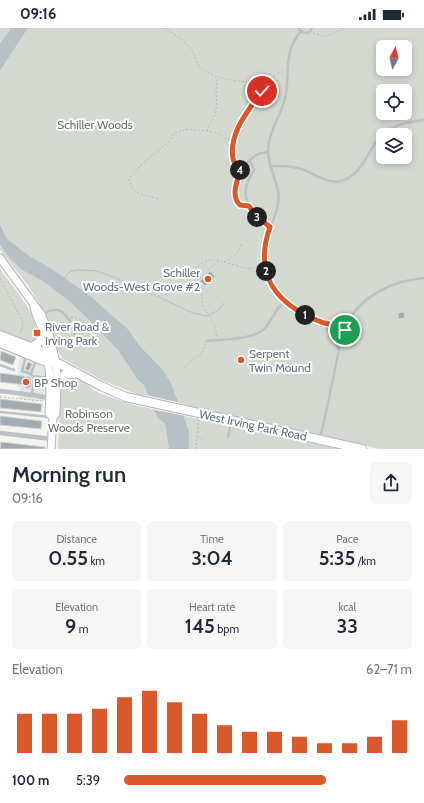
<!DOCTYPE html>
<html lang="en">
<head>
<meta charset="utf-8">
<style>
  body { margin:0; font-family:Cabin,sans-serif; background:#f6f6f7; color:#1f2937; height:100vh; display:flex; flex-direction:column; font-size:15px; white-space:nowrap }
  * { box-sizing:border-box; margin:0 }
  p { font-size:13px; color:#747a83 }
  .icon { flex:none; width:22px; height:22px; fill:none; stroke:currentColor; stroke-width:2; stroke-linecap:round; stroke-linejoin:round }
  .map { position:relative; height:421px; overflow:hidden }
  .drawer { display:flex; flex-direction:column; background:#fff; flex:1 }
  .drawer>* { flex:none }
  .needle { width:26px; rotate:8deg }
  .fabs { position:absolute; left:376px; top:12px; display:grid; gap:8px }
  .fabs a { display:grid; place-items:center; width:36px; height:36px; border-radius:6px; background:#fff; box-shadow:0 2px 6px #0003; font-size:20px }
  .pin { position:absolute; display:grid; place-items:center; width:34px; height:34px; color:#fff; margin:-17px; border:2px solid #fff; border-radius:50%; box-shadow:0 1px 4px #0007 }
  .km { position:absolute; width:20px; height:20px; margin:-10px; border-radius:50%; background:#222; color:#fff; font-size:11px; line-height:20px; text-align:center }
  .round { display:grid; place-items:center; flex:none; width:42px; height:42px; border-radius:6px; background:#f6f6f7 }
  .head { display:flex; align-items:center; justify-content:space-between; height:68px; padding:0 12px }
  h1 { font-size:22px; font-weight:600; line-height:30px }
  .stats { display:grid; grid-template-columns:repeat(3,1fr); gap:6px; height:68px; padding:4px 12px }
  .stats div { display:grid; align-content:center; border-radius:6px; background:#f6f6f7; text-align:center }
  .stats b { font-size:20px; font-weight:600 }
  .stats small { font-size:11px; font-weight:400 }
  .stats p { font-size:11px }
  .chart { height:112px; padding:8px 12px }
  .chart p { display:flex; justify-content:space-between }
  .chart svg { width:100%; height:72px; margin-top:4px; stroke:#da582a; stroke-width:6 }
  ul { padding:0 12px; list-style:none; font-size:13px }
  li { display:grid; grid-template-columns:64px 48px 1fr; align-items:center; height:30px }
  li i { height:10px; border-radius:5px; background:#da582a }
  .status { display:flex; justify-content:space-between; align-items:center; height:28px; padding:0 20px; background:#fff; direction:ltr }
  .status svg { height:11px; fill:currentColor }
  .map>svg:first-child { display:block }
</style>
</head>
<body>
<div class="status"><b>09:16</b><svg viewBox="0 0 49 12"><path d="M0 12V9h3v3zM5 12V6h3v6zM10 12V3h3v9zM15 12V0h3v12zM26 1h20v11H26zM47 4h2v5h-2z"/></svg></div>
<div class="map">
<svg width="424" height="421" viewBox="0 0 424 421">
  <rect width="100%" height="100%" fill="#f4f4f0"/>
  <path fill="#e4e6e4" d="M20 326 42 337 45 341 47 346 48 374 19 371 20 359H17Z"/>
  <path fill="#d3d9d0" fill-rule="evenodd" d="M0 0H11L0 15Z
    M28 0H424V421H379L188 379 187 377 179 375 170 353 163 342 139 317 129 302 89 267 52 241 28 227 14 216 7 211 0 196V43ZM383 19H405V41H383ZM383 63H405V85H383ZM383 107H405V129H383Z
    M0 217 22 242 41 252 69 273 87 290 118 322 137 351 144 357 147 361 148 368 143 367 144 369 104 353 62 330 56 320 47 292 38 273 27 256 0 222Z
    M0 241C15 262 37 284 38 312L31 315 0 304Z
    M70 349 86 355 94 363 107 368 134 377 153 381 158 390 165 396 169 421H58L61 353 62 351Z
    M184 388 340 421H189V404Z"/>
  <path fill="#b6c0c5" d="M11 0H28L0 43V15Z
    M0 196 7 211 14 216 28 227 52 241 89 267 129 302 139 317 163 342 170 353 184 388 189 404V421H169L165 396 158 390 153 381 144 357 137 351 118 322 87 290 69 273 41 252 22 242 10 230 0 217Z"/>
  <path fill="#f4f4f0" d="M146 367 181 375 186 388 151 381Z"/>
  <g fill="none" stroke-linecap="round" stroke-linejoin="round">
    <path stroke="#b6c0c5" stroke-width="1" d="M64 250 71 243 79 242 97 243 126 254 193 285 207 288 219 282 224 275"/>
  </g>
  <path fill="#a3abb1" stroke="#d5d5d3" d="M253 56 259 60 256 65 249 60Z
    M210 243 215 248 205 258 200 253Z
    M404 284 405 290 398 291V285Z
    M1 323 16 329 13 337 0 332Z
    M28 334 32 336 29 343 25 341Z
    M0 345 30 349 31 351 30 360H25V357L0 354Z
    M36 352H41V358L36 357Z
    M0 371 42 376 41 384 0 380Z
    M0 388 42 393 41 401 0 397Z
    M1 414 45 419V421H0Z"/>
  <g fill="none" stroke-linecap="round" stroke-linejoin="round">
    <defs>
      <path id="secondary" d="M0 230 41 286 48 302 56 334 57 354 56 386 53 390 51 421
        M34 279C36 289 42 298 44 308 50 333 51 359 49 385L53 390"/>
      <path id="primary" d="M0 307 48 326 56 334 101 358 126 369 362 421
        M0 315 49 335 56 334
        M32 319C38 315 42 313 44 307
        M57 354 64 347 77 345"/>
    </defs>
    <use href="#secondary" stroke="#b2b6ba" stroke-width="9"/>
    <use href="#primary" stroke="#b2b6ba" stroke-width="10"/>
    <path stroke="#b7babc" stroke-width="1" stroke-dasharray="2 2" stroke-linecap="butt" d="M164 0C174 6 186 13 193 24 195 28 196 34 199 38 212 50 229 52 246 54
      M313 5 325 9 337 4 344 0
      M263 60 274 48 284 43
      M261 65 263 60 250 52 246 54 245 59C249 64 253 68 259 67L261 65 275 71
      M207 103C209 95 215 90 216 82 218 71 214 61 218 50
      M238 140C227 125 235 104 243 89 248 82 254 76 256 67
      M158 171C146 166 131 168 129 151L142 136 170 113 173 106 187 101 207 103 220 106 226 111 234 113
      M224 234C233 230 239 225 242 215
      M249 241 257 246 262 247
      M0 250 23 295 21 304 18 306
      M179 252C191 248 199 233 210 232 223 230 237 241 250 240 254 240 258 237 262 236
      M71 289C80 289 86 297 94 298
      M217 308C216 303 215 297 212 292 207 283 196 273 206 263L196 254 218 233
      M185 340C187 337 189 334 192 332 200 325 202 329 206 316
      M0 369 41 373
      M198 409 204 413
      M196 421 199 392"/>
    <path stroke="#bdc1c4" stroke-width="2.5" d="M299 0C301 5 305 6 310 4L312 0
      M301 3C282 25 291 45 285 70 281 88 267 106 268 125 269 142 281 158 278 175 275 198 258 213 265 240 273 266 286 278 310 290 325 297 335 299 350 290
      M250 133 254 142C252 147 248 151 247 156 241 175 257 189 270 199
      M270 138C281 138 291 137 301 141 315 145 325 156 341 153 365 147 368 116 386 104 398 95 410 94 424 92
      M249 178 238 176C229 156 245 125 268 124
      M42 286C47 284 52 281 58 282 71 286 76 308 77 319
      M324 297 334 307 338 321
      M207 313C223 311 256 312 266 299 273 290 276 281 284 273
      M26 327 22 343 31 346 32 348 48 350
      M0 337 14 342
      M31 346 36 332
      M44 349V358L50 359
      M32 367 34 348
      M0 384 50 389
      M228 409 231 394
      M320 410C326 386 331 361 336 336 339 322 341 307 348 294 362 267 395 252 424 250"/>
    <path stroke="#bdc1c4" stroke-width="4.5" d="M0 363 32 367 50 370
      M0 405 52 411"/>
    <use href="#secondary" stroke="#fff" stroke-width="7"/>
    <use href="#primary" stroke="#fff" stroke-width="8"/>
  </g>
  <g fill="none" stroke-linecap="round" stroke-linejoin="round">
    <defs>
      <path id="route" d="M262 63 259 67 256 68C254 76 248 82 244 89 236 101 228 122 235 136 237 139 239 141 241 144 236 153 231 169 240 177L249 178 255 187 270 199C255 241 271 271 310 289 326 297 334 300 350 290L345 302"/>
    </defs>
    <use href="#route" stroke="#fff" stroke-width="8"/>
    <use href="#route" stroke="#da582a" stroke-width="5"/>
  </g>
  <g fill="#da582a" stroke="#fff" stroke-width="1.5">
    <circle cx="208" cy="251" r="4"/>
    <rect x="33" y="301" width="8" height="8" rx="2"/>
    <circle cx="241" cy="332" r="4"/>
    <circle cx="26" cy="354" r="4"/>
  </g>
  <g text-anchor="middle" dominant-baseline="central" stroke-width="4" stroke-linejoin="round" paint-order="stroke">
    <g font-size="12" fill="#667763" stroke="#fff">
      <text x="95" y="96">Schiller Woods</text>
      <text x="89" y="385">Robinson<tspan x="89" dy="14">Woods Preserve</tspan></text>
    </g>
    <g font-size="12" fill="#647380" stroke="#fff" text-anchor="start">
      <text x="200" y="244" text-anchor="end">Schiller<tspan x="200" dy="14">Woods-West Grove #2</tspan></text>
      <text x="45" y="298">River Road &amp;<tspan x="45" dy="14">Irving Park</tspan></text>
      <text x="249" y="325">Serpent<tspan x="249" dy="14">Twin Mound</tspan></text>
      <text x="34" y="354">BP Shop</text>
    </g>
    <g font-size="12" fill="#647380" stroke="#fff">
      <text transform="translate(253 397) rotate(12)">West Irving Park Road</text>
    </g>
  </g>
</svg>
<div class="fabs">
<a><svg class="needle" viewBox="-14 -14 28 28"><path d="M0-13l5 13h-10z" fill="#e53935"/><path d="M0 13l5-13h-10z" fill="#747a83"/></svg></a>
<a><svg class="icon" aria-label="locate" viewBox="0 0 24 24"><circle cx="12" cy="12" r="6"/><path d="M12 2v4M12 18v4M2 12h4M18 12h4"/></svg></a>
<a><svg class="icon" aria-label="layers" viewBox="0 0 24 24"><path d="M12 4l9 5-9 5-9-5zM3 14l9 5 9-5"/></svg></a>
</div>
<div class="pin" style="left:345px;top:302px;background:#1e9e55"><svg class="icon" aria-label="arrive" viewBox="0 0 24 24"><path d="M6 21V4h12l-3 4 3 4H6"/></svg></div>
<div class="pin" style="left:262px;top:63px;background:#d93025"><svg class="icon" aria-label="check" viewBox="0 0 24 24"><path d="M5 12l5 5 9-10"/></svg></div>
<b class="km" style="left:305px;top:287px">1</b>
<b class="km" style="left:266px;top:243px">2</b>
<b class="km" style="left:257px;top:189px">3</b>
<b class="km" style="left:240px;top:142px">4</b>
</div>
<section class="drawer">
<div class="head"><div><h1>Morning run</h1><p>09:16</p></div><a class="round"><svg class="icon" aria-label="share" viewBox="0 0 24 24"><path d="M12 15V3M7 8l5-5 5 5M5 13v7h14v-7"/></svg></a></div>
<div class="stats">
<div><p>Distance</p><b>0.55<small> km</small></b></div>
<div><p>Time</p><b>3:04</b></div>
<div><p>Pace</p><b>5:35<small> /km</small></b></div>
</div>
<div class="stats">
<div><p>Elevation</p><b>9<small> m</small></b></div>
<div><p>Heart rate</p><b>145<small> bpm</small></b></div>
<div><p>kcal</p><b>33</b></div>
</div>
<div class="chart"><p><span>Elevation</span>62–71 m</p>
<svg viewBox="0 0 160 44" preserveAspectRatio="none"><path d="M5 44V20M15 44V20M25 44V20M35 44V17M45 44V10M55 44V6M65 44V13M75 44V20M85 44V27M95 44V31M105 44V31M115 44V34M125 44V38M135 44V38M145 44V34M155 44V24"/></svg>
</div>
<ul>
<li><b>100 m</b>5:39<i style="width:70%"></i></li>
</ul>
</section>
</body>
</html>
